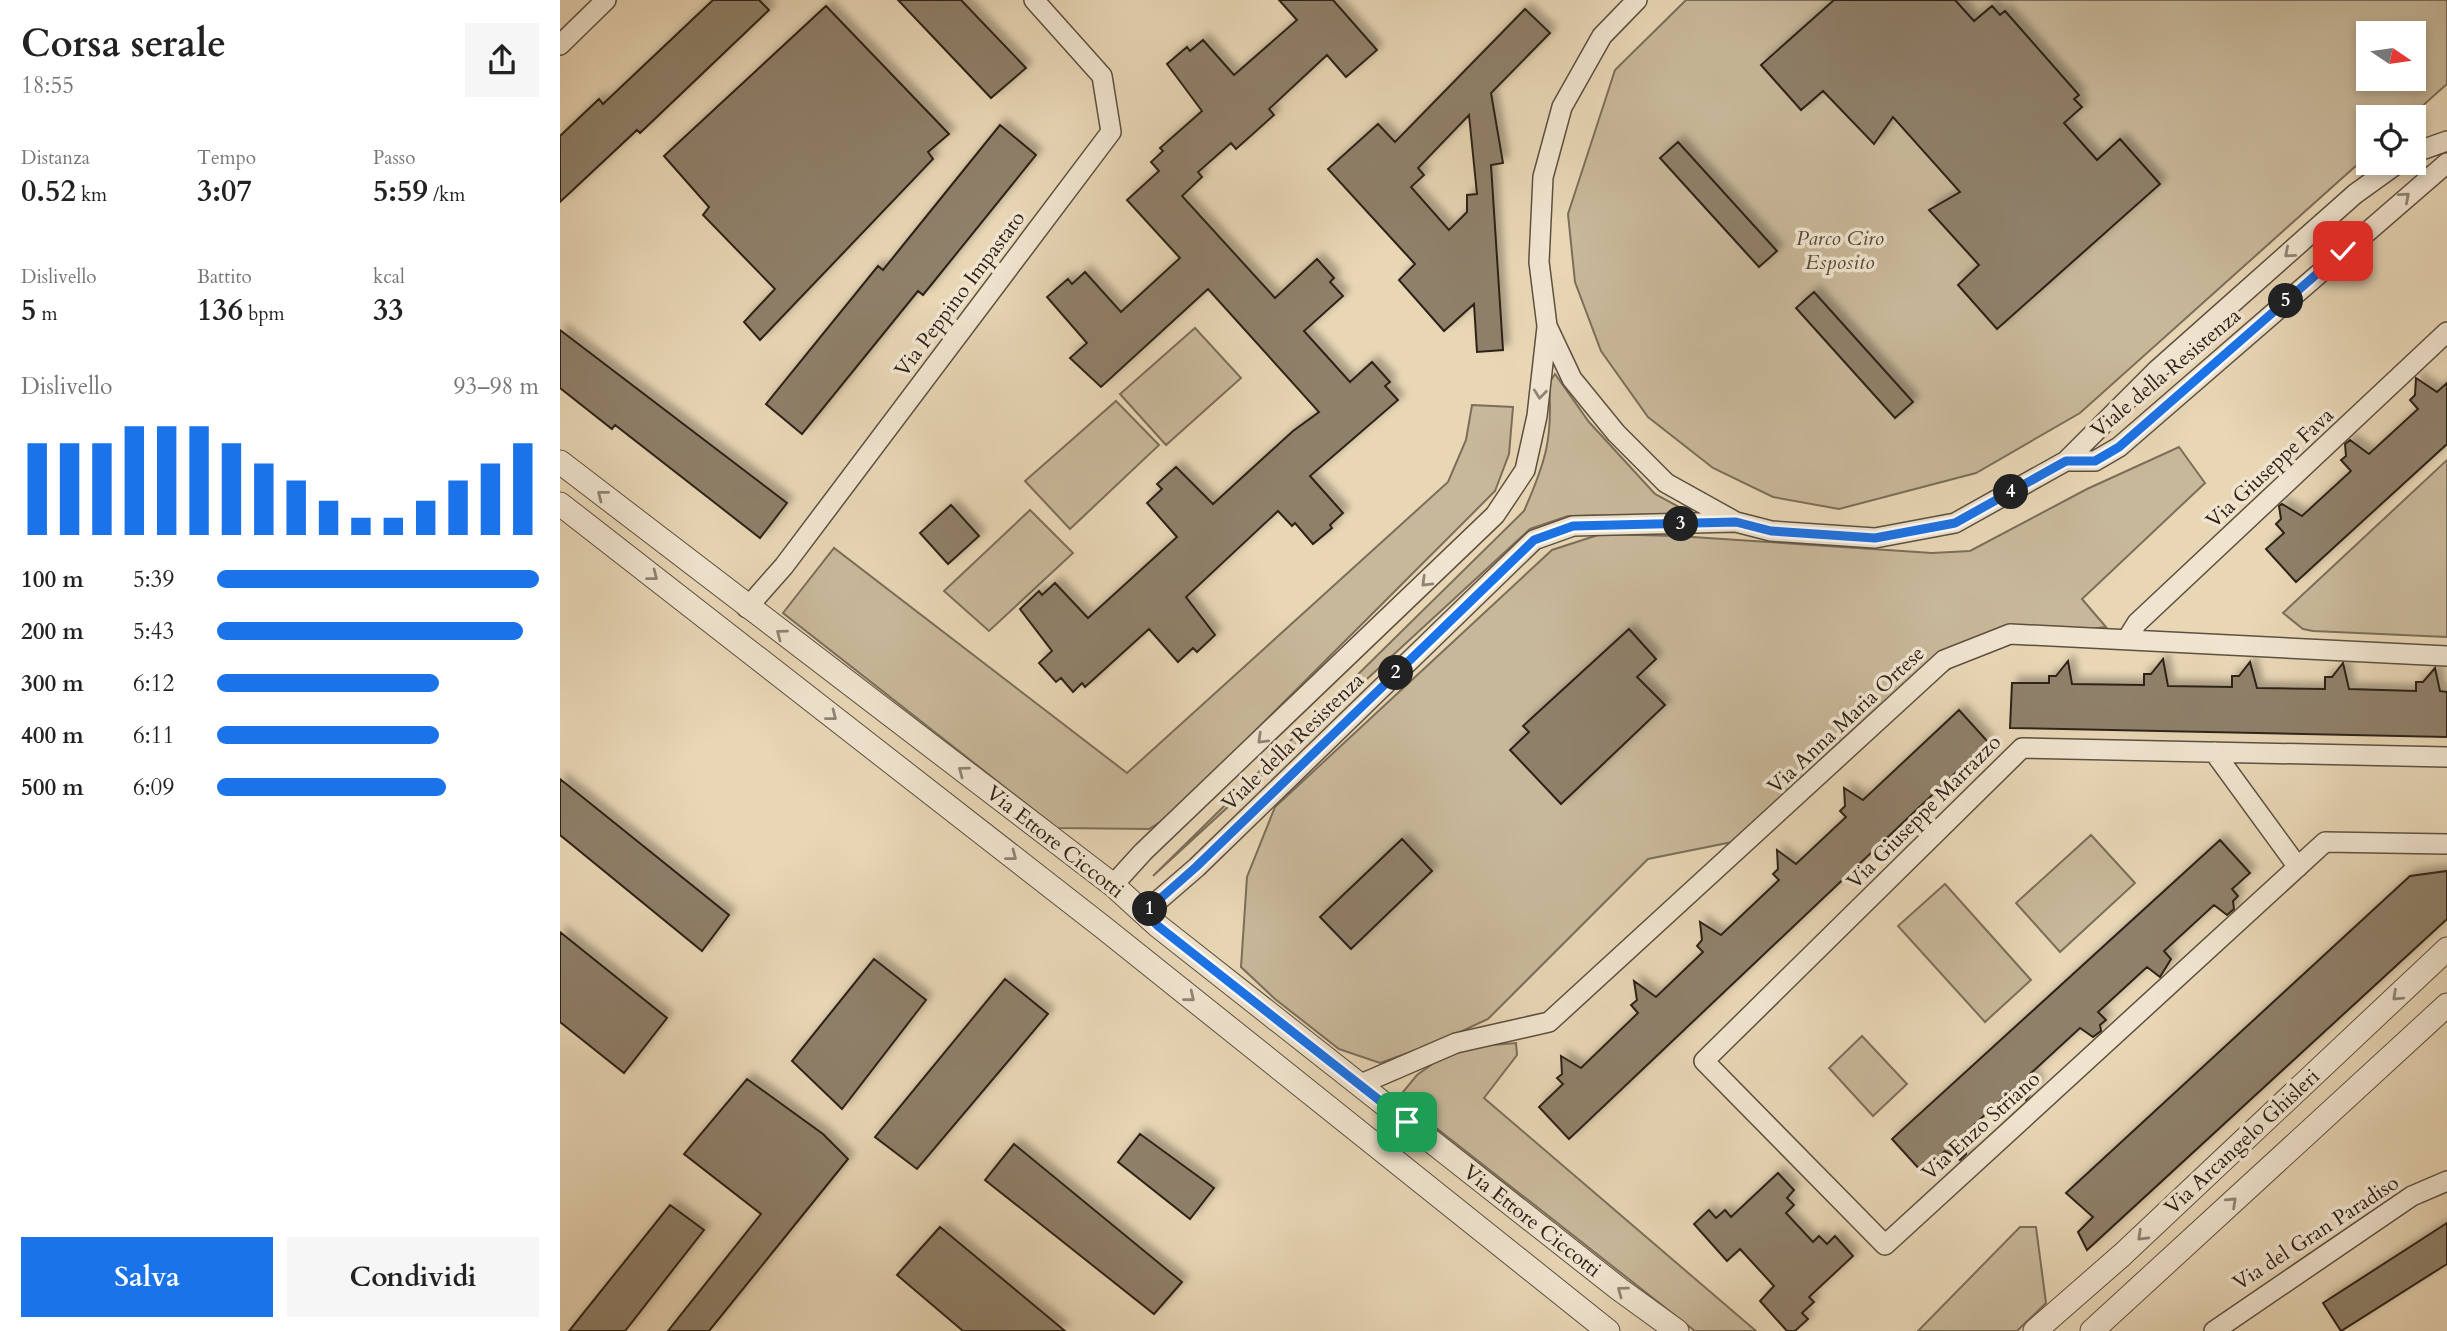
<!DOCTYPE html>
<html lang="it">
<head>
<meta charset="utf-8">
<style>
  body { margin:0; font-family:Cardo,serif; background:#f6f6f6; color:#222; height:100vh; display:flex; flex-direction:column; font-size:26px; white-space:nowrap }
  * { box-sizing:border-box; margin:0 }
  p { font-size:23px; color:#767676 }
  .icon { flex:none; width:38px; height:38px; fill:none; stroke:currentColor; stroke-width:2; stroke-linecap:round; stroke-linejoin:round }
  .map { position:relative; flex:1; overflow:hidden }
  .side { display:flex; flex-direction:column; background:#fff; width:560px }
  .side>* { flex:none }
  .needle { width:46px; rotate:103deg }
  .fabs { position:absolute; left:1796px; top:21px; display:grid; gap:14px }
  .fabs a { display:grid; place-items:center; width:70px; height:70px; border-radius:0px; background:#fff; box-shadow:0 4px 10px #0003; font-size:35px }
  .pin { position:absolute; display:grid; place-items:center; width:60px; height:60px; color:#fff; margin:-30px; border-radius:14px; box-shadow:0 4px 10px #0006 }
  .km { position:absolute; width:35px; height:35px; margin:-18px; border-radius:50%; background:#222; color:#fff; font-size:19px; line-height:35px; text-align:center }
  .round { display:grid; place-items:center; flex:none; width:74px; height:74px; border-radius:0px; background:#f6f6f6 }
  .headline { display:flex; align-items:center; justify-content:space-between; height:119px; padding:0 21px }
  h1 { font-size:38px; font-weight:700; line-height:52px }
  .stats { display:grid; grid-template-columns:repeat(3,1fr); gap:10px; height:119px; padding:7px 21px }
  .stats div { display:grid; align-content:center }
  .stats b { font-size:30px; font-weight:700 }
  .stats small { font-size:19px; font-weight:400 }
  .stats p { font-size:19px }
  .chart { height:196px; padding:14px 21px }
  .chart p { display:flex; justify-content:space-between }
  .chart svg { width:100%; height:126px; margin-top:7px; stroke:#1a73e8; stroke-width:6 }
  .button { display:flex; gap:14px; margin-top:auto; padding:14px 21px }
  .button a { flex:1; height:80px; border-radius:0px; background:#1a73e8; color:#fff; font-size:28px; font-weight:700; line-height:80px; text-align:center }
  .button a+a { background:#f6f6f6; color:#222 }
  ul { padding:0 21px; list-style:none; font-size:23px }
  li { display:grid; grid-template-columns:112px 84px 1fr; align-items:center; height:52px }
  li i { height:18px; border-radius:9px; background:#1a73e8 }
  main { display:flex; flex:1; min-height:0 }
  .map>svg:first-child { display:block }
</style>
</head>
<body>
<main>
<section class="side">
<div class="headline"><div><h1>Corsa serale</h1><p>18:55</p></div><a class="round"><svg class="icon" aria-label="share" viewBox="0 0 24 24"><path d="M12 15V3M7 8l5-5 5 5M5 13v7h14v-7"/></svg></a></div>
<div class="stats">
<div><p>Distanza</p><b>0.52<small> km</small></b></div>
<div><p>Tempo</p><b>3:07</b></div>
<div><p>Passo</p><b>5:59<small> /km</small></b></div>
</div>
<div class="stats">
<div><p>Dislivello</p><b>5<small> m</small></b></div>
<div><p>Battito</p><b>136<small> bpm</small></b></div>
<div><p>kcal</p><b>33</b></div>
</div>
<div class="chart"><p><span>Dislivello</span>93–98 m</p>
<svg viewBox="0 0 160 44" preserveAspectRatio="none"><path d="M5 44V12M15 44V12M25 44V12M35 44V6M45 44V6M55 44V6M65 44V12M75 44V19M85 44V25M95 44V32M105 44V38M115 44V38M125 44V32M135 44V25M145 44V19M155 44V12"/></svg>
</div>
<ul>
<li><b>100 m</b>5:39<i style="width:100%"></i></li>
<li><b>200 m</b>5:43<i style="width:95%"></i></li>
<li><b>300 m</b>6:12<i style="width:69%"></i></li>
<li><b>400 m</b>6:11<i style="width:69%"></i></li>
<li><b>500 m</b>6:09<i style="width:71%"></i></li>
</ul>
<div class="button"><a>Salva</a><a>Condividi</a></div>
</section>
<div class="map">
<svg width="1887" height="1331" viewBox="0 0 1887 1331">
  <defs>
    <filter id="shadow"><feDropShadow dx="6" dy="-6" stdDeviation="3.5" flood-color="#0004"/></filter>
  </defs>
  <rect width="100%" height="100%" fill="#e8d6b5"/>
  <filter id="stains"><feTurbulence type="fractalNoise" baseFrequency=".00286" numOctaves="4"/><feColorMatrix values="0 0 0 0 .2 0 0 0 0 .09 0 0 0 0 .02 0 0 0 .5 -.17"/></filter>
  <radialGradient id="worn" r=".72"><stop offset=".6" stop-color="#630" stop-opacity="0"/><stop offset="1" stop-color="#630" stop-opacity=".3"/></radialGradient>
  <path fill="#c8b89a" stroke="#7b6e5a" stroke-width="2" fill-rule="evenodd" d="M1126 0H1887V84L1850 117H1808V155L1520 413 1416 473 1279 509 1213 497 1153 468 1088 417 1041 351 1015 282 1008 214 1055 70ZM1808 33H1853V79H1808Z
    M635 328 681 378 606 445 560 394Z
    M995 374 1029 422 1095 494 1132 514 1008 516 970 529 593 876 964 511C986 461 993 438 989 383Z
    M556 401 599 445 510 529 465 481Z
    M912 405 953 407 949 454 935 491 611 815 589 829 497 828 223 613 274 548 567 773 888 482 906 440Z
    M1619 447 1645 483 1522 599 1546 627 1430 642 1338 703 1192 838 1088 859 928 1019 881 1041 820 1063 779 1049 715 999 681 967 687 877 715 807 992 550 1041 534 1117 536 1372 553 1410 551 1527 489Z
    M1887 460V637L1753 631 1743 629 1723 613Z
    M470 510 513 553 429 631 384 591Z
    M1531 835 1575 883 1500 952 1456 903Z
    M1385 884 1471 980 1425 1022 1338 926Z
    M1302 1036 1347 1084 1313 1116 1269 1068Z
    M956 1043 957 1055 924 1098 1196 1331H1135L838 1098 857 1075 895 1048Z
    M1460 1227H1476L1486 1303 1457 1331H1358Z"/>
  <path fill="#8f806a" stroke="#2e2319" stroke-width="2" fill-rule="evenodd" filter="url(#shadow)" d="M153 0H199L209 10 80 133 77 130 0 202V136L39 99 43 104Z
    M338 0H401L466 68 431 98Z
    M719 0H773L817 50 786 77 767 55 709 109 714 115 676 149 671 143 638 172 642 177 622 196 715 298 757 259 774 278 770 282 783 296 744 331 790 382 812 362 830 382 825 386 838 400 750 476 783 513 770 525 772 528 753 544 735 523 732 526 718 511 626 597 655 635 637 652 633 648 618 662 589 629 525 687 522 683 513 692 501 678 496 682 479 663 492 651 460 609 479 591 482 595 495 583 528 618 617 537 587 503 602 489 597 484 616 467 653 504 733 431 759 412 648 289 541 387 510 358 527 343 487 297 508 279 512 284 525 272 561 312 620 258 567 200 599 171 591 162 603 151 600 148 642 111 607 64 627 47 630 51 643 40 674 75 737 20Z
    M1274 0H1395L1414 21 1432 6 1440 15 1445 11 1519 95 1514 99 1522 107 1504 123 1537 160 1560 139 1600 184 1437 329 1398 285 1419 265 1369 210 1400 192 1333 117 1314 144 1263 91 1241 110 1201 65Z
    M266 6 389 134 368 152 373 159 200 340 184 322 215 289 143 215 149 207 104 156Z
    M965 9 990 33 931 93 943 163 931 165 943 350 917 352 914 304 884 331 839 280 855 264 768 169 818 124 835 142ZM909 115 917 194 907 195V212L889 230 851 187 864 175 858 168Z
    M440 125 476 155 363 295 358 291 242 434 206 404 318 266 323 270Z
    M1118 142 1217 251 1199 267 1100 158Z
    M1254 292 1353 402 1335 418 1236 308Z
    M0 330 227 503 200 538 55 425 52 429 0 388Z
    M1856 378 1877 392 1887 383V444L1736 582 1706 549 1724 533 1716 524 1721 519 1719 506 1722 504 1742 516 1791 471 1781 460 1786 456 1785 444 1790 440 1809 454 1858 409 1850 400 1855 395Z
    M391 505 419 536 388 564 360 533Z
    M1069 629 1096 659 1077 677 1105 705 1001 804 950 750 969 732 963 726Z
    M1603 659 1608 686 1672 687V676H1679L1690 662 1697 688 1765 689V677H1772L1783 663 1789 689 1856 691V682H1863L1875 668 1880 691 1887 692V737L1450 728 1452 683H1489V676H1496L1508 661 1512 684 1584 685V674H1591Z
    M1399 710 1428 742 1009 1139 979 1107 1003 1084 997 1078 1002 1074 1001 1056 1021 1068 1078 1013 1071 1005 1077 1000 1074 981 1096 997 1143 952 1137 946 1142 940 1140 922 1161 935 1219 880 1213 874 1218 869 1217 850 1236 864 1286 817 1280 811 1285 806 1284 788 1303 800Z
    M0 779 169 915 142 951 0 835Z
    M842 839 872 871 791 949 760 917Z
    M1660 840 1690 873 1672 889 1678 896 1673 901 1674 909 1667 915 1654 905 1604 951 1611 959 1600 977 1587 967 1538 1012 1546 1020 1540 1025 1541 1031 1533 1037 1520 1028 1470 1074 1478 1083 1466 1100 1451 1091 1404 1134 1411 1142 1406 1147V1154L1400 1160 1385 1151 1362 1172 1332 1139Z
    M1887 871V919L1527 1250 1518 1232 1533 1217 1506 1193 1850 876Z
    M0 932 107 1018 64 1073 0 1022Z
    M314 959 366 1000 282 1109 232 1061Z
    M445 979 488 1014 357 1169 315 1137Z
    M187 1079 263 1134 288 1159 149 1331H108L201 1214 124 1154Z
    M580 1134 654 1188 630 1219 558 1162Z
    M454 1144 622 1282 594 1314 425 1180Z
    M1218 1173 1234 1190 1227 1198 1234 1205 1226 1213 1253 1242 1259 1236 1267 1244 1275 1236 1293 1256 1249 1297 1254 1302 1242 1313 1248 1319 1235 1331H1227L1200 1301 1214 1286 1180 1249 1167 1261 1134 1224 1149 1210 1156 1218 1165 1210 1171 1217Z
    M110 1205 144 1230 65 1331H9Z
    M1887 1223V1264L1781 1331 1763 1303Z
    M380 1227 505 1331H403L337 1275Z"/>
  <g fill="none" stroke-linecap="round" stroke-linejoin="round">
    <defs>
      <path id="minor" d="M1077 0 1042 36 1002 107 983 177 979 262 987 326 1012 379 1056 433 1106 483 1176 522 1211 531 1315 538 1395 523 1506 461 1597 370 1795 194 1838 163
        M0 45 46 0
        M1853 153 1887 141
        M1506 461H1535L1559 447 1887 163
        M187 608 224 566 551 132 542 76 474 0
        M1567 639 1577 623 1887 332
        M1654 752 1738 867
        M1887 757 1462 748 1144 1061 1325 1245 1765 842 1887 844
        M553 885 583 852 935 515 965 470 977 416 987 327
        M585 912 637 867 974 540 1013 526 1174 522
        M801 1084 896 1043 989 1022 1384 660 1450 634 1887 656
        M1654 1331 1852 1196 1887 1181"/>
      <path id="tertiary" d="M0 462 553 885 598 926 1059 1289 1117 1331
        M0 504 544 928 1048 1331
        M1475 1331 1562 1255 1887 949
        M1532 1331 1887 1005"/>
    </defs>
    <use href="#minor" stroke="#5c5040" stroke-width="22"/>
    <use href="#tertiary" stroke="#5c5040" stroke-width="25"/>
    <use href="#minor" stroke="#f0e4cf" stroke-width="19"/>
    <use href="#tertiary" stroke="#f0e4cf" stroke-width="23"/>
  </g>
  <defs><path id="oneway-chevron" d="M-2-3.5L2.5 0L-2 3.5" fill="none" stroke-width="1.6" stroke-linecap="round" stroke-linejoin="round" transform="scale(1.75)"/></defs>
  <g stroke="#8f8474">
    <use href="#oneway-chevron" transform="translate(1845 197) rotate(-41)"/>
    <use href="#oneway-chevron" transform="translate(1729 253) rotate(139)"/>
    <use href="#oneway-chevron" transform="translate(980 394) rotate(96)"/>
    <use href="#oneway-chevron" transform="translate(42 495) rotate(-142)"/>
    <use href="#oneway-chevron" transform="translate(93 576) rotate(38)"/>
    <use href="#oneway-chevron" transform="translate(866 582) rotate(136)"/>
    <use href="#oneway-chevron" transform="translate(221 634) rotate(-143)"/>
    <use href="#oneway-chevron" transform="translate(272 716) rotate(38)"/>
    <use href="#oneway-chevron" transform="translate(702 739) rotate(136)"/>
    <use href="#oneway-chevron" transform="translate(403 771) rotate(-143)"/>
    <use href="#oneway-chevron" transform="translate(452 856) rotate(38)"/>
    <use href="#oneway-chevron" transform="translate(1837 996) rotate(137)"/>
    <use href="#oneway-chevron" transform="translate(630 997) rotate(39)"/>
    <use href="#oneway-chevron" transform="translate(1672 1202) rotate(-43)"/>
    <use href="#oneway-chevron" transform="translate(1582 1236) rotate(136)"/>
    <use href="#oneway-chevron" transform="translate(1062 1291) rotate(-143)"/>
  </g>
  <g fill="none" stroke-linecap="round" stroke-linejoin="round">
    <defs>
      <path id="route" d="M847 1122 598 926 585 912 636 867 974 540 1013 526 1176 522 1211 531 1315 538 1395 523 1506 461H1535L1559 447 1783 251"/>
    </defs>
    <use href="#route" stroke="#fff" stroke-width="14"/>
    <use href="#route" stroke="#1a73e8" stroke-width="9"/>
  </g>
  <g text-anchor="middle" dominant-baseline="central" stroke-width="7" stroke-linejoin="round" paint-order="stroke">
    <g font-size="21" font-style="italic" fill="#544839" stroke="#f0e4cf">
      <text x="1280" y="238">Parco Ciro<tspan x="1280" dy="24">Esposito</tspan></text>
    </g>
    <g font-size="21" fill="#2e2319" stroke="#f0e4cf">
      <text transform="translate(400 294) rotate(-53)">Via Peppino Impastato</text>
      <text transform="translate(1606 373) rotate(-40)">Viale della Resistenza</text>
      <text transform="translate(1710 468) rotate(-43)">Via Giuseppe Fava</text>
      <text transform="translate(1286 720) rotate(-43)">Via Anna Maria Ortese</text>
      <text transform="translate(733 742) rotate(-44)">Viale della Resistenza</text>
      <text transform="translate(1364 812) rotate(-45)">Via Giuseppe Marrazzo</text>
      <text transform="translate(495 842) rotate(38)">Via Ettore Ciccotti</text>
      <text transform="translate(1421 1126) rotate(-42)">Via Enzo Striano</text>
      <text transform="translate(1682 1142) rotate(-43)">Via Arcangelo Ghisleri</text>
      <text transform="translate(972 1221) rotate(38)">Via Ettore Ciccotti</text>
      <text transform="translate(1756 1233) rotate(-33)">Via del Gran Paradiso</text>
    </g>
  </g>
  <rect width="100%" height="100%" filter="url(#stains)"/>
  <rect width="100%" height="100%" fill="url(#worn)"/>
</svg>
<div class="fabs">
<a><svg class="needle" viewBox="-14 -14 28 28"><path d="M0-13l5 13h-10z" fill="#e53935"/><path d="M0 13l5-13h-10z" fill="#767676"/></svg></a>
<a><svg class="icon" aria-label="locate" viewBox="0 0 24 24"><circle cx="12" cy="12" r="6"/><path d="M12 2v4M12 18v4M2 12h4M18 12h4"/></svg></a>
</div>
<div class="pin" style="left:847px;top:1122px;background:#1e9e55"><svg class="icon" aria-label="arrive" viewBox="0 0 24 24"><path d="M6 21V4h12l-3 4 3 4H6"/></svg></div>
<div class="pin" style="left:1783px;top:251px;background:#d93025"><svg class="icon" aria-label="check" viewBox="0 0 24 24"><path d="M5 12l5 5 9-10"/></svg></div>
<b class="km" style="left:590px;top:909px">1</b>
<b class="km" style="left:836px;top:673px">2</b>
<b class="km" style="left:1121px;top:524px">3</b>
<b class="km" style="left:1451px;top:492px">4</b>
<b class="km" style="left:1726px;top:301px">5</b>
</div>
</main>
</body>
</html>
